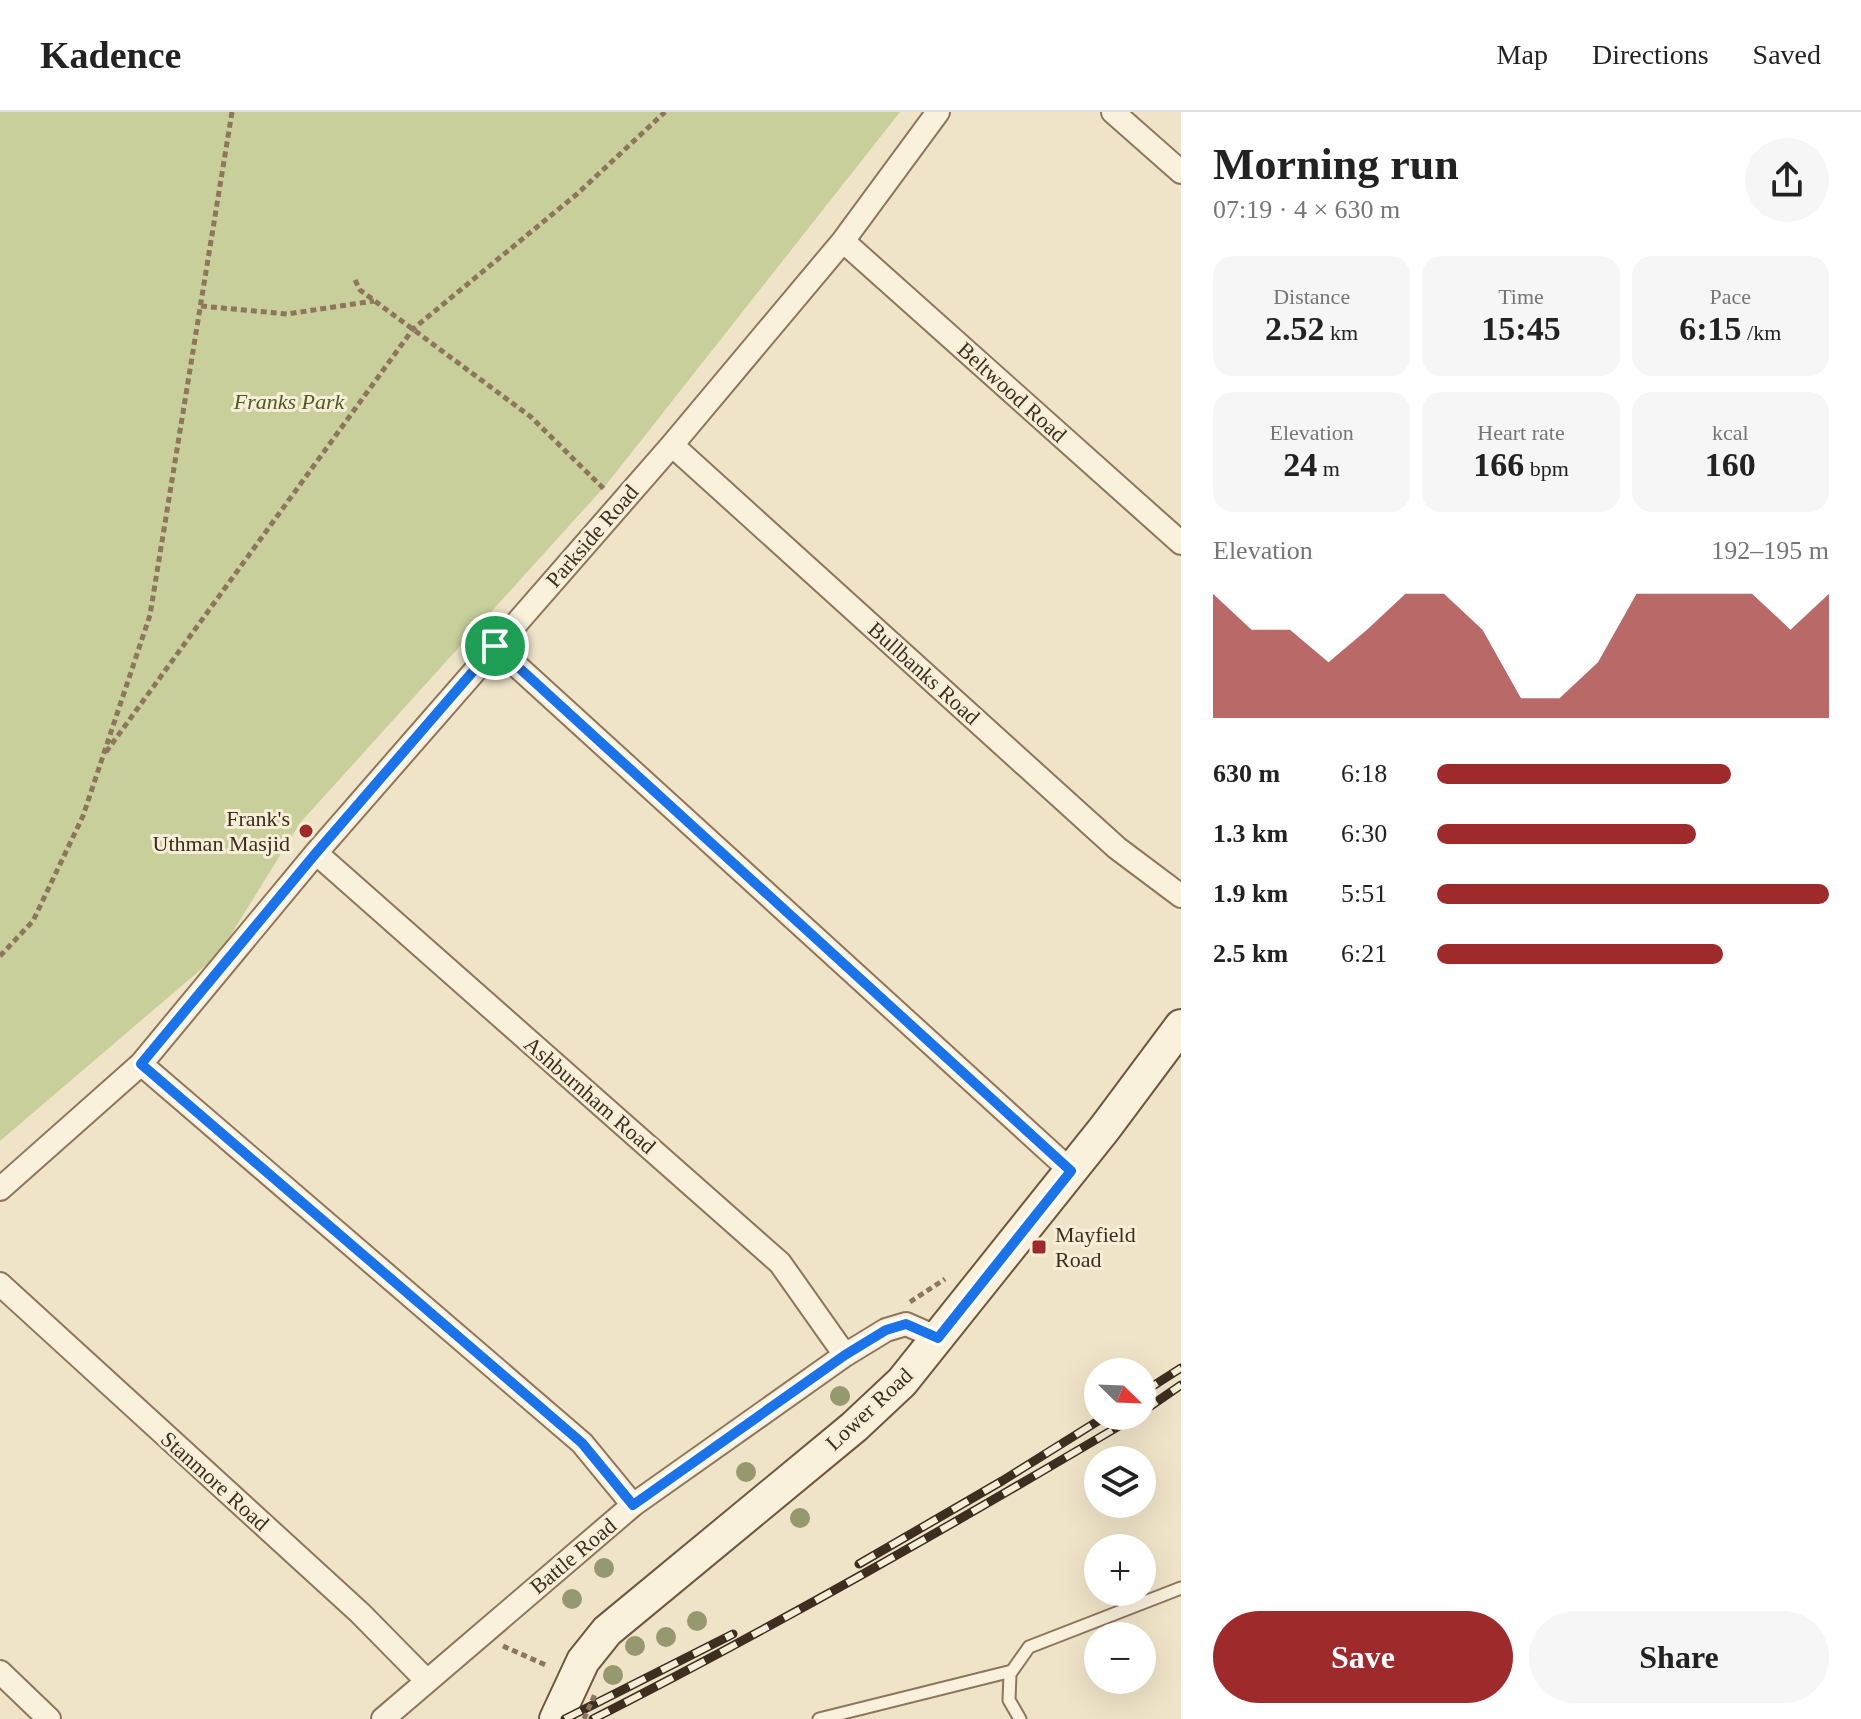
<!DOCTYPE html>
<html lang="en">
<head>
<meta charset="utf-8">
<style>
  body { margin:0; font-family:Georgia,serif; background:#f6f6f6; color:#222; height:100vh; display:flex; flex-direction:column; font-size:30px; white-space:nowrap }
  * { box-sizing:border-box; margin:0 }
  p { font-size:26px; color:#767676 }
  .icon { flex:none; width:44px; height:44px; fill:none; stroke:currentColor; stroke-width:2; stroke-linecap:round; stroke-linejoin:round }
  .map { position:relative; flex:1; overflow:hidden }
  .panel { display:flex; flex-direction:column; background:#fff; width:680px }
  .panel>* { flex:none }
  .needle { width:52px; rotate:113deg }
  .controls { position:absolute; left:1084px; top:1246px; display:grid; gap:16px }
  .controls a { display:grid; place-items:center; width:72px; height:72px; border-radius:50%; background:#fff; box-shadow:0 8px 32px #0002; font-size:40px }
  .pin { position:absolute; display:grid; place-items:center; width:68px; height:68px; color:#fff; margin:-34px; border:4px solid #fff; border-radius:50%; box-shadow:0 2px 8px #0007 }
  .round { display:grid; place-items:center; flex:none; width:84px; height:84px; border-radius:42px; background:#f6f6f6 }
  .summary { display:flex; align-items:center; justify-content:space-between; height:136px; padding:0 32px }
  h1 { font-size:44px; font-weight:700; line-height:60px }
  .stats { display:grid; grid-template-columns:repeat(3,1fr); gap:12px; height:136px; padding:8px 32px }
  .stats div { display:grid; align-content:center; border-radius:20px; background:#f6f6f6; text-align:center }
  .stats b { font-size:34px; font-weight:700 }
  .stats small { font-size:22px; font-weight:400 }
  .stats p { font-size:22px }
  .chart { height:224px; padding:16px 32px }
  .chart p { display:flex; justify-content:space-between }
  .chart svg { width:100%; height:144px; margin-top:8px; fill:#9e2a2b; opacity:.7 }
  .cta { display:flex; gap:16px; margin-top:auto; padding:16px 32px }
  .cta a { flex:1; height:92px; border-radius:48px; background:#9e2a2b; color:#fff; font-size:32px; font-weight:700; line-height:92px; text-align:center }
  .cta a+a { background:#f6f6f6; color:#222 }
  ul { padding:0 32px; list-style:none; font-size:26px }
  li { display:grid; grid-template-columns:128px 96px 1fr; align-items:center; height:60px }
  li i { height:20px; border-radius:10px; background:#9e2a2b }
  header { display:flex; align-items:center; gap:48px; box-sizing:border-box; height:112px; padding:0 40px; background:#fff; border-bottom:2px solid #e0e0e0 }
  header strong { font-size:38px }
  nav { display:flex; gap:44px; margin-inline-start:auto; font-size:28px }
  main { display:flex; flex:1; min-height:0 }
  .map>svg:first-child { display:block }
</style>
</head>
<body>
<header>
<strong>Kadence</strong>
<nav><a>Map</a><a>Directions</a><a>Saved</a></nav>
</header>
<main>
<div class="map">
<svg width="1181" height="1607" viewBox="0 0 1181 1607">
  <rect width="100%" height="100%" fill="#f0e4c8"/>
  <path fill="#c9cf9b" d="M0 0H900L606 373 300 711 219 842 0 1029Z"/>
  <g fill="none" stroke-linecap="round" stroke-linejoin="round">
    <defs>
      <path id="lane" d="M819 1607 1012 1559
        M1020 1607 1009 1588 1010 1562 1029 1535 1181 1476"/>
      <path id="street" d="M1113 0 1181 60
        M843 129 1181 431
        M672 333 1117 736 1181 784
        M495 534 1071 1059
        M316 741 780 1151 845 1243
        M141 952 582 1331 633 1393
        M0 1077 141 952 316 741 672 333 843 129 938 0
        M0 1172 360 1501 427 1569
        M0 1560 49 1607
        M383 1607 633 1393 845 1243 886 1218 906 1212 938 1226"/>
      <path id="secondary" d="M556 1607 583 1549 607 1519 854 1315 902 1270 1105 1016 1181 914"/>
    </defs>
    <use href="#lane" stroke="#8d765c" stroke-width="15"/>
    <use href="#street" stroke="#8d765c" stroke-width="26"/>
    <use href="#secondary" stroke="#6f573f" stroke-width="36"/>
    <path stroke="#8d765c" stroke-width="5" stroke-dasharray="6 4" stroke-linecap="butt" d="M355 168 360 178 531 305 605 378
      M201 194 287 202 374 189
      M106 640 413 217 577 82 665 0
      M0 844 33 809 83 704 150 503 232 0
      M910 1190 945 1167
      M503 1534 548 1554"/>
    <use href="#lane" stroke="#faf1dc" stroke-width="11"/>
    <use href="#street" stroke="#faf1dc" stroke-width="22"/>
    <use href="#secondary" stroke="#faf1dc" stroke-width="32"/>
    <defs>
      <path id="rail" d="M1142 1281 1181 1256
        M1142 1300 1181 1273
        M859 1452 1002 1369 1106 1304
        M565 1607 733 1522
        M593 1607C778 1513 957 1410 1136 1304"/>
    </defs>
    <use href="#rail" stroke="#3d2e20" stroke-width="9"/>
    <use href="#rail" stroke="#f7eed8" stroke-width="6" stroke-dasharray="18" stroke-linecap="butt"/>
    <path stroke="#8d765c" stroke-width="5" stroke-dasharray="6 4" stroke-linecap="butt" d="M584 1607 595 1582"/>
  </g>
  <g fill="#96986f">
    <circle cx="840" cy="1284" r="10"/>
    <circle cx="746" cy="1360" r="10"/>
    <circle cx="800" cy="1406" r="10"/>
    <circle cx="604" cy="1456" r="10"/>
    <circle cx="572" cy="1487" r="10"/>
    <circle cx="697" cy="1509" r="10"/>
    <circle cx="666" cy="1525" r="10"/>
    <circle cx="635" cy="1534" r="10"/>
    <circle cx="613" cy="1563" r="10"/>
  </g>
  <g fill="none" stroke-linecap="round" stroke-linejoin="round">
    <defs>
      <path id="route" d="M495 534 1071 1059 938 1226 906 1212 886 1218 845 1243 633 1393 582 1331 141 952 316 741Z"/>
    </defs>
    <use href="#route" stroke="#fff" stroke-width="16"/>
    <use href="#route" stroke="#1a73e8" stroke-width="10"/>
  </g>
  <g fill="#9e2a2b" stroke="#f7eed8" stroke-width="3">
    <circle cx="306" cy="719" r="8"/>
    <rect x="1031" y="1127" width="16" height="16" rx="4"/>
  </g>
  <g text-anchor="middle" dominant-baseline="central" stroke-width="6" stroke-linejoin="round" paint-order="stroke">
    <g font-size="22" fill="#3d2e20" stroke="#f7eed8">
      <text transform="translate(1012 280) rotate(42)">Beltwood Road</text>
      <text transform="translate(592 424) rotate(-49)">Parkside Road</text>
      <text transform="translate(924 561) rotate(42)">Bullbanks Road</text>
      <text transform="translate(590 983) rotate(41)">Ashburnham Road</text>
      <text transform="translate(869 1297) rotate(-43)">Lower Road</text>
      <text transform="translate(215 1369) rotate(42)">Stanmore Road</text>
      <text transform="translate(573 1444) rotate(-40)">Battle Road</text>
    </g>
    <g font-size="22" font-style="italic" fill="#4d5a26" stroke="#f7eed8">
      <text x="289" y="289">Franks Park</text>
    </g>
    <g font-size="22" fill="#3d2e20" stroke="#f7eed8" text-anchor="end">
      <text x="290" y="706">Frank's<tspan x="290" dy="25">Uthman Masjid</tspan></text>
      <text x="1055" y="1122" text-anchor="start">Mayfield<tspan x="1055" dy="25">Road</tspan></text>
    </g>
  </g>
</svg>
<div class="controls">
<a><svg class="needle" viewBox="-14 -14 28 28"><path d="M0-13l5 13h-10z" fill="#e53935"/><path d="M0 13l5-13h-10z" fill="#767676"/></svg></a>
<a><svg class="icon" aria-label="layers" viewBox="0 0 24 24"><path d="M12 4l9 5-9 5-9-5zM3 14l9 5 9-5"/></svg></a>
<a>+</a>
<a>−</a>
</div>
<div class="pin" style="left:495px;top:534px;background:#1e9e55"><svg class="icon" aria-label="arrive" viewBox="0 0 24 24"><path d="M6 21V4h12l-3 4 3 4H6"/></svg></div>
</div>
<section class="panel">
<div class="summary"><div><h1>Morning run</h1><p>07:19 · 4 × 630 m</p></div><a class="round"><svg class="icon" aria-label="share" viewBox="0 0 24 24"><path d="M12 15V3M7 8l5-5 5 5M5 13v7h14v-7"/></svg></a></div>
<div class="stats">
<div><p>Distance</p><b>2.52<small> km</small></b></div>
<div><p>Time</p><b>15:45</b></div>
<div><p>Pace</p><b>6:15<small> /km</small></b></div>
</div>
<div class="stats">
<div><p>Elevation</p><b>24<small> m</small></b></div>
<div><p>Heart rate</p><b>166<small> bpm</small></b></div>
<div><p>kcal</p><b>160</b></div>
</div>
<div class="chart"><p><span>Elevation</span>192–195 m</p>
<svg viewBox="0 0 160 44" preserveAspectRatio="none"><path d="M0 44V6L10 17L20 17L30 27L40 17L50 6L60 6L70 17L80 38L90 38L100 27L110 6L120 6L130 6L140 6L150 17L160 6V44z"/></svg>
</div>
<ul>
<li><b>630 m</b>6:18<i style="width:75%"></i></li>
<li><b>1.3 km</b>6:30<i style="width:66%"></i></li>
<li><b>1.9 km</b>5:51<i style="width:100%"></i></li>
<li><b>2.5 km</b>6:21<i style="width:73%"></i></li>
</ul>
<div class="cta"><a>Save</a><a>Share</a></div>
</section>
</main>
</body>
</html>
